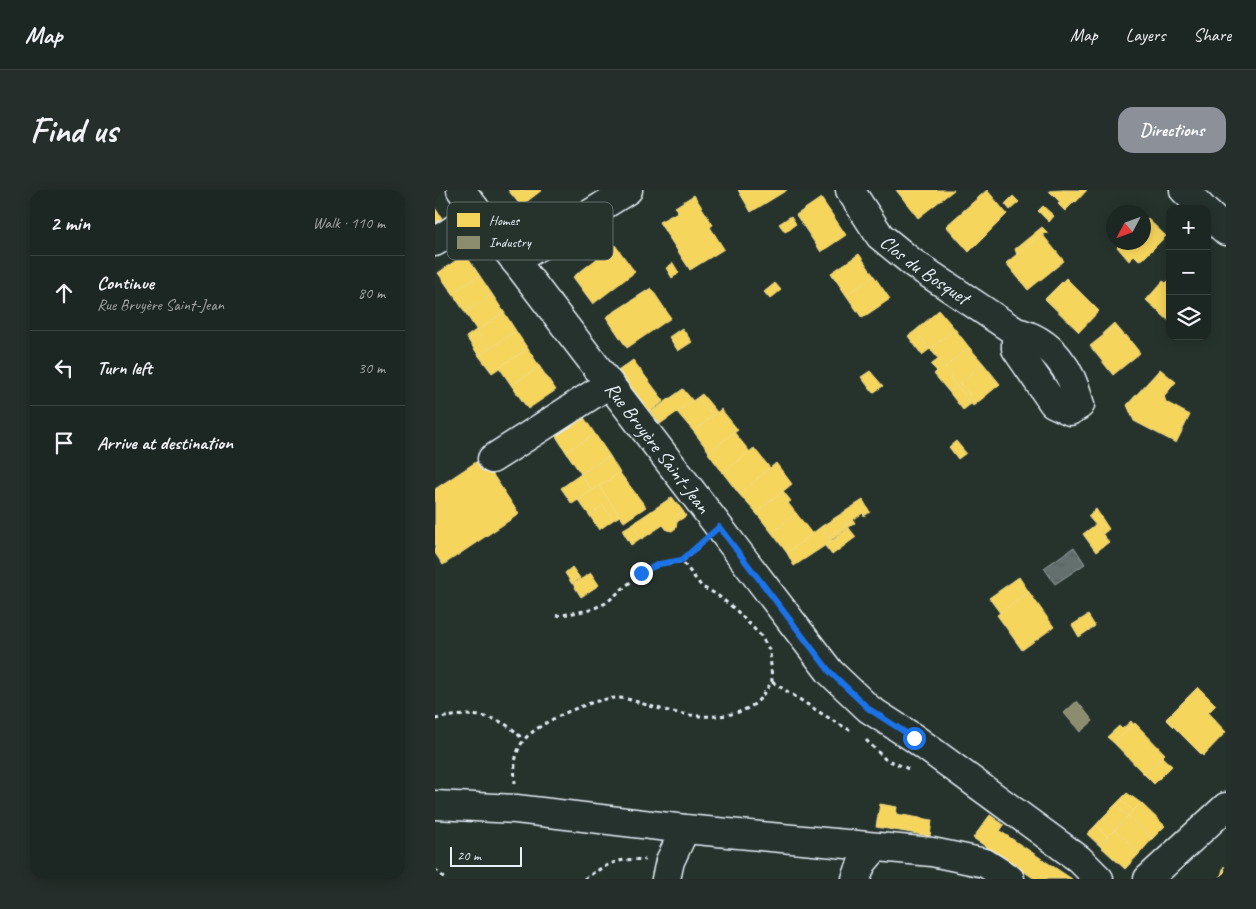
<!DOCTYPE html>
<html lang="en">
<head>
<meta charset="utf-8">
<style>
	:root { --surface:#1c2622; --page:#252e2a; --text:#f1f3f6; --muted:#a0a5a5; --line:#3a4340; --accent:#8c9099 }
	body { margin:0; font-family:Caveat,sans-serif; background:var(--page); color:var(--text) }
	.controls { position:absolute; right:15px; top:15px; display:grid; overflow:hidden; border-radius:10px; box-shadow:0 2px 12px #0003 }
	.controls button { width:45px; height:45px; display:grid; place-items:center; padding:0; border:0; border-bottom:1px solid var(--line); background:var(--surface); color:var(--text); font:25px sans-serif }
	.compass { position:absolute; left:671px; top:15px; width:45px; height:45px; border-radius:50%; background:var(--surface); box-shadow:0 2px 12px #0003; rotate:229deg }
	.scale { position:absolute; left:15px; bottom:12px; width:72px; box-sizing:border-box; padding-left:5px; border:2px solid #e8f1f8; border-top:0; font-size:14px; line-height:18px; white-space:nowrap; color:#e8f1f8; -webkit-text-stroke:4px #26332d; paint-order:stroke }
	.stop { position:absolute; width:15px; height:15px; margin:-11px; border:4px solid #1a73e8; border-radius:50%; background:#fff }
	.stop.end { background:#1a73e8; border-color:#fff; box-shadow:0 1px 5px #0008 }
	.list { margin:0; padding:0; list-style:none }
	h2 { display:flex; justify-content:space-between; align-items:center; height:65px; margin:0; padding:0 20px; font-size:21px }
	h2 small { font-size:16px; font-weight:400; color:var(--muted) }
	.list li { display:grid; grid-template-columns:32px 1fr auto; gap:15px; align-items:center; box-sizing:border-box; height:75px; padding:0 20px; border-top:1px solid var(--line) }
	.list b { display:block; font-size:19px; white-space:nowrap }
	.list p { margin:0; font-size:16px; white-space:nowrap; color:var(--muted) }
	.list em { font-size:16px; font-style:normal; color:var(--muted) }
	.icon { flex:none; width:28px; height:28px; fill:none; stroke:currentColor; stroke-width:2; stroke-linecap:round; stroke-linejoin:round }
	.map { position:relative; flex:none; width:791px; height:689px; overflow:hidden; border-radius:15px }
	header { display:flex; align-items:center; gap:30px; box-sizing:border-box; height:70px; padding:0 25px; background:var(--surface); border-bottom:1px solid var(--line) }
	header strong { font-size:24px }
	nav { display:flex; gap:28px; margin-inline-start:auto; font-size:18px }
	.intro { display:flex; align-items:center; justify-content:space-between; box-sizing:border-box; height:120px; padding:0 30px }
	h1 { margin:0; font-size:35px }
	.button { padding:12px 22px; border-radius:15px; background:var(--accent); color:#fff; font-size:18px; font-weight:700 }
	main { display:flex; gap:30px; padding:0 30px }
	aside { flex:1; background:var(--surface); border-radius:15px; box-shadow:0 2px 12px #0003 }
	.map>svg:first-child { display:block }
	.water { fill:url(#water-ripples); stroke:#98a3a5 }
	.homes { fill:#f6d55c; stroke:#f2dd8b }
	.industry { fill:#8c8c6e; stroke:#a8aa97 }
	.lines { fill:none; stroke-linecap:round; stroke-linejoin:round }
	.minor-casing { stroke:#e8f1f8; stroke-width:31 }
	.path { stroke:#e8f1f8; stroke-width:3; stroke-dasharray:4 4; stroke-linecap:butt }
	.minor { stroke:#26332d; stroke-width:28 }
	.route { stroke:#1a73e8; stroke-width:6 }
	.labels { text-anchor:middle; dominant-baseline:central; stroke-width:5; stroke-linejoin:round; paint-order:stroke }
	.street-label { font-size:20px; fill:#e8f1f8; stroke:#26332d }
	.key { fill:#26332d; stroke:#606c6a; stroke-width:1 }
	.key-label { font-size:14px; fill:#e8f1f8 }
</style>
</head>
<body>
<header>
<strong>Map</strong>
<nav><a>Map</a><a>Layers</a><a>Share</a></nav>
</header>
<div class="intro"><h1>Find us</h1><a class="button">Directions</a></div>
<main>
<aside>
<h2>2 min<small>Walk · 110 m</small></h2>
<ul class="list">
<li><svg class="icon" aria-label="ahead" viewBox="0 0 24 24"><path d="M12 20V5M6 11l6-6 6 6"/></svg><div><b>Continue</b><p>Rue Bruyère Saint-Jean</p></div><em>80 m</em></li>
<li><svg class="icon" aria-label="left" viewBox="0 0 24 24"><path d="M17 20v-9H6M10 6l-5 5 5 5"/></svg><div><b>Turn left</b></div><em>30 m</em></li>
<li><svg class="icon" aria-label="arrive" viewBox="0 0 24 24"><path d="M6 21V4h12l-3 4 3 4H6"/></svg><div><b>Arrive at destination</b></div></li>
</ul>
</aside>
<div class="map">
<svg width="791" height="689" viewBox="0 0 791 689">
	<defs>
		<pattern id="water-ripples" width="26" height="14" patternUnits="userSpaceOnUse" patternTransform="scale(1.25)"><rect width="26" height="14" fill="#636f6d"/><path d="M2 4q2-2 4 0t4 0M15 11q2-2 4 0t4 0" fill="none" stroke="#535a5a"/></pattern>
	</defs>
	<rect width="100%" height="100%" fill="#26332d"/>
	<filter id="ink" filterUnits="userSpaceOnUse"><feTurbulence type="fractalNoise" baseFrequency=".02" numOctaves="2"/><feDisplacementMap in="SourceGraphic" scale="10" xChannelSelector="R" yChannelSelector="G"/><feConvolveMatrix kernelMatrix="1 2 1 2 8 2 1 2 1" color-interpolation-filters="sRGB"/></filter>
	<g filter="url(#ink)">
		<polygon class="water" points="639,357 650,374 620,394 609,378"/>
		<g class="homes">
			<polygon points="73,0 107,0 86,16"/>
			<polygon points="303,0 352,0 316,22"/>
			<polygon points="461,0 519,0 483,28"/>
			<polygon points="552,0 572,24 534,62 511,36"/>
			<polygon points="628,0 640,11 630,21 623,14 625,12 614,1"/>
			<polygon points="628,0 652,0 641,12"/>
			<polygon points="259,5 278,35 275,37 289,59 255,80 224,32 243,22 240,17"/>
			<polygon points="578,6 584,12 575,20 570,14"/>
			<polygon points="386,8 411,45 386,62 361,25"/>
			<polygon points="608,16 619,26 614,32 603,21"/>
			<polygon points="0,18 7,28 0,33"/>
			<polygon points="356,26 361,34 350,42 344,34"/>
			<polygon points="712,28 731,46 708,69 704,70 699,65 694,71 682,57 687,52 708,52 708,31"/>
			<polygon points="607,37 613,43 607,44 582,65 580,59"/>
			<polygon points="607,44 629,71 593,100 571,73"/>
			<polygon points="180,55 200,82 158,114 138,87"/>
			<polygon points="30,64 45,86 17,103 3,83"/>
			<polygon points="424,64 439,86 411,105 396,83"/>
			<polygon points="238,73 244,83 237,88 231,78"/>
			<polygon points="45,86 57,104 30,122 17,103"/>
			<polygon points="439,86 455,109 427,128 411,105"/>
			<polygon points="631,88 664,121 644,142 610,109"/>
			<polygon points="735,89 735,132 711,110 728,91 731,93"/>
			<polygon points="340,93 346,100 335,109 329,102"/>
			<polygon points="216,98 236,128 192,158 171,127"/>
			<polygon points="57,104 69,122 42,141 30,122"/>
			<polygon points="504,120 520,139 495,159 480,141"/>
			<polygon points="69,122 81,141 54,159 42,141"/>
			<polygon points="679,133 690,146 687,148 679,137 669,145 668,143"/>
			<polygon points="679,137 687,148 691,145 705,163 678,185 655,156"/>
			<polygon points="247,138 257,152 243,161 234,147"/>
			<polygon points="520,139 534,157 510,177 495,159"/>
			<polygon points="41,140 54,159 44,166 31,147"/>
			<polygon points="81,141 93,159 57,183 44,166"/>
			<polygon points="480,141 495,159 487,165 473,146"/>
			<polygon points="534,157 548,173 525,194 510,177"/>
			<polygon points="93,159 105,177 76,195 64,177"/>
			<polygon points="503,169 518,186 515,188 522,196 514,202 499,184 502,181 496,175"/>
			<polygon points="198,170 229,211 208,227 176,186"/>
			<polygon points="548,173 565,194 542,213 525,194"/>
			<polygon points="105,177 121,200 93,219 76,195"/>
			<polygon points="725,179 741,192 729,206 731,212 755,225 741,253 699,231 692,215"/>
			<polygon points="435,181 448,196 438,203 426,187"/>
			<polygon points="518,186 542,213 538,216 515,188"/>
			<polygon points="522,196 536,214 528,220 514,202"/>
			<polygon points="248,199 258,211 225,234 216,222"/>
			<polygon points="267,204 282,222 278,226 263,207"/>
			<polygon points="263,207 278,226 259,242 242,222"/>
			<polygon points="286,219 303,240 274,262 259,242"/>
			<polygon points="144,220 160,244 131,262 117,240"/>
			<polygon points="299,242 315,262 288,283 273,263"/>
			<polygon points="160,244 175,266 146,284 131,262"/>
			<polygon points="521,251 531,263 523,269 514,257"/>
			<polygon points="319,258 335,278 304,304 288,283"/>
			<polygon points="175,266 185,283 157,301 146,284"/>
			<polygon points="47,268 84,324 8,375 0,363 0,299"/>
			<polygon points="341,273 357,294 321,323 304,304"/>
			<polygon points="185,283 211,317 189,332 164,296"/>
			<polygon points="146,284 157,301 137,314 126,298"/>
			<polygon points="164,296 185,326 178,330 168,315 155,326 143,310"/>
			<polygon points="348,301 356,311 353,313 361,323 337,343 321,323"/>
			<polygon points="237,307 248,321 239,328 242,332 241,338 237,341 232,340 228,335 207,349 197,334"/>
			<polygon points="428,310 435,322 429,326 428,323 394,346 387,336"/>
			<polygon points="168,315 178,330 164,340 155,326"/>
			<polygon points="661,319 674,339 668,344 653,326"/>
			<polygon points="248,321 251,326 242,332 239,328"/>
			<polygon points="361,323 378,345 352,363 337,343"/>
			<polygon points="418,330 420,333 396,350 394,346"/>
			<polygon points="197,334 206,348 196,355 187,340"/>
			<polygon points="660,335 674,352 661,362 648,344"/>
			<polygon points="387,336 397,351 359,376 352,363"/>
			<polygon points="414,338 421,347 397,365 390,356"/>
			<polygon points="137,377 145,388 137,394 130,383"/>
			<polygon points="156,383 164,395 146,407 138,394"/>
			<polygon points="584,387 594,402 565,423 554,408"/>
			<polygon points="594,402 619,437 587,460 562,425"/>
			<polygon points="653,425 660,436 644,447 637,435"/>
			<polygon points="763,497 781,515 773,523 791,542 768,566 731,529"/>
			<polygon points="696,531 699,535 679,553 672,547 684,536 687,539"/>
			<polygon points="700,533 730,564 709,584 679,553"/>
			<polygon points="727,567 737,576 719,594 709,584"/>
			<polygon points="692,603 706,613 698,621 686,609"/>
			<polygon points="686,609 698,621 693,626 680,615"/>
			<polygon points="706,613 730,636 717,649 693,626"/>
			<polygon points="445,614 462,617 461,624 497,630 495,646 441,637"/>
			<polygon points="680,615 693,626 680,640 668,627"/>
			<polygon points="555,625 569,635 565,641 637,689 600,689 538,648"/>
			<polygon points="693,626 717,649 705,663 680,640"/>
			<polygon points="668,627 680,640 673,647 661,635"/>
			<polygon points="661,635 673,647 665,656 652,644"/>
			<polygon points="680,640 705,663 690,679 665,656"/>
			<polygon points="789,676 791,689 785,689"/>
		</g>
		<polygon class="industry" points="642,511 658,531 645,542 629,523"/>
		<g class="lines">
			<defs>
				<g id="minor">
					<path id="s1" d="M26,0L395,482L434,519L479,548L644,669L664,689"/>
					<path id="s2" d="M415,0L445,46L478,73L581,142C617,150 637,180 645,215L635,221L618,213L581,159V142"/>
					<polyline points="749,0 768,19"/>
					<polyline points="772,23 791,41"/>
					<polyline points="0,52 43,23"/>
					<polyline points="80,71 193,0"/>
					<polyline points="57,269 174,194"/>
					<polyline points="0,615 81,619 250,639 497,662 550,673 575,689"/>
					<polyline points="231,689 235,671 250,639"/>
					<polyline points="421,689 427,673 440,658"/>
					<polyline points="713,689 791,617"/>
				</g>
			</defs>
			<use href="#minor" class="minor-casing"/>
			<g class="path">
				<polyline points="121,426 155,420 171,413 206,383 224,374 247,371"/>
				<path d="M337,492C364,508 388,526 415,540"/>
				<path d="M0,529C32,522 66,522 88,550"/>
				<polyline points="431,550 450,569 476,580"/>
				<path d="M80,594C79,579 79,562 89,550C103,532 162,506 185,508C197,509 210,515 222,518C250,526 291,533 318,515C326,510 331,499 337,492L335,461L326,446L301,420L281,404L267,397L247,371L265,355"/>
				<polyline points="0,680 11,689"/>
				<path d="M149,689C170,675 184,667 210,670"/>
			</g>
			<use href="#minor" class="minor"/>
		</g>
	</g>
	<g class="lines" filter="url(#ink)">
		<polyline class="route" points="206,383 224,374 247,370 284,337 395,482 434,519 479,548"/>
	</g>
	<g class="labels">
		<g class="street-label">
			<text stroke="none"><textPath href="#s2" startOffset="111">Clos du Bosquet</textPath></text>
			<text stroke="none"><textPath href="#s1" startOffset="324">Rue Bruyère Saint-Jean</textPath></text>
		</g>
	</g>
	<rect x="12" y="12" width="166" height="58" rx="8" class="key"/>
	<rect x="22" y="23" width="23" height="14" fill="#f6d55c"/>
	<rect x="22" y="46" width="23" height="13" fill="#8c8c6e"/>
	<g class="key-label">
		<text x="54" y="35">Homes</text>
		<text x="54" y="57">Industry</text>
	</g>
</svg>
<div class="controls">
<button>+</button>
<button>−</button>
<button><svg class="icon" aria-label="layers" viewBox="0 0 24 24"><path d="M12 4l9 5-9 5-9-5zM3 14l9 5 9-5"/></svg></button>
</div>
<svg class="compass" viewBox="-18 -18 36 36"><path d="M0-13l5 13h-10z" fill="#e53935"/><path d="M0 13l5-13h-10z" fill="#a0a5a5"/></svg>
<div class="scale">20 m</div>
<div class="stop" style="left:479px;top:548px"></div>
<div class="stop end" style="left:206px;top:383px"></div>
</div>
</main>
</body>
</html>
